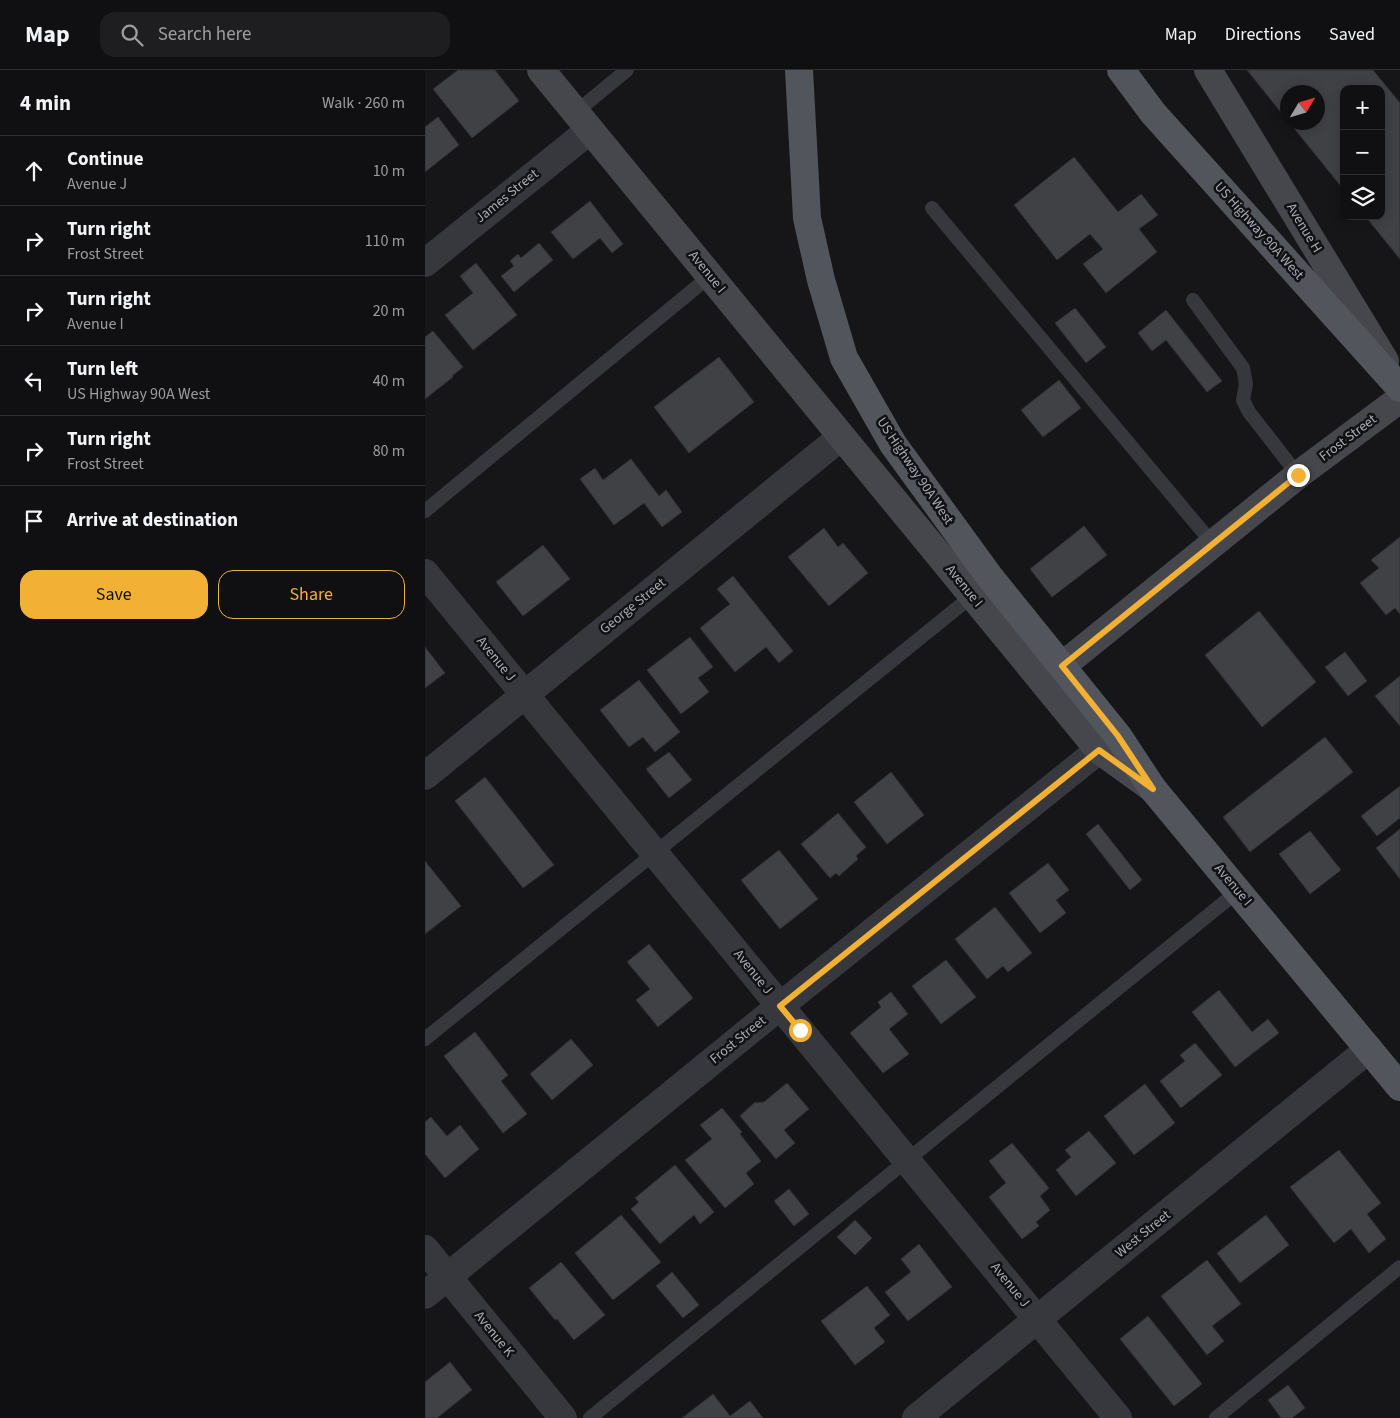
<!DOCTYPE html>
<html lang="en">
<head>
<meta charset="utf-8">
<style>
	:root { --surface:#101012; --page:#1e1e20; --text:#f1f3f6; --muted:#9c9d9f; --line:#303032; --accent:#f2b134 }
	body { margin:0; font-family:"Source Sans 3",sans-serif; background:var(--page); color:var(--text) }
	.controls { position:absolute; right:15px; top:15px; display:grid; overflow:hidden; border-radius:10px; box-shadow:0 2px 12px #0003 }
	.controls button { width:45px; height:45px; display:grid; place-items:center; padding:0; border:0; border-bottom:1px solid var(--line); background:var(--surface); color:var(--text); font:25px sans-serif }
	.compass { position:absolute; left:855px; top:15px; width:45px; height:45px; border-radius:50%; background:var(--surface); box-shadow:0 2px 12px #0003; rotate:52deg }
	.stop { position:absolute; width:15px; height:15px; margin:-11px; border:4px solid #f2b134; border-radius:50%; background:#fff }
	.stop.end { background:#f2b134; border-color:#fff; box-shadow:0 1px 5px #0008 }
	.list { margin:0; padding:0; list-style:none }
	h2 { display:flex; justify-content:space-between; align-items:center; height:65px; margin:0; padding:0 20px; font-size:21px }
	h2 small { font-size:16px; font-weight:400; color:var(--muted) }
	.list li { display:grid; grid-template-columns:32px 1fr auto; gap:15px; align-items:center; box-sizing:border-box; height:70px; padding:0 20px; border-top:1px solid var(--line) }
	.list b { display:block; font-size:19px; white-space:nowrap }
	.list p { margin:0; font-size:16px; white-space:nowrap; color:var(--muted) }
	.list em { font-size:16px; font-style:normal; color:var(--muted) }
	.actions { display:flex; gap:10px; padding:15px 20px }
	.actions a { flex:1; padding:11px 0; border:1px solid var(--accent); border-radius:15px; text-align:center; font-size:18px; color:var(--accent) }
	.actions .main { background:var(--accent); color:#111 }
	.icon { flex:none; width:28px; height:28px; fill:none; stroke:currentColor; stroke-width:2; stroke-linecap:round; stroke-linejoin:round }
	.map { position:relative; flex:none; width:975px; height:1348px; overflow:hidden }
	header { display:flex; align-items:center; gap:30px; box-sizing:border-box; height:70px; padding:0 25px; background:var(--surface); border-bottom:1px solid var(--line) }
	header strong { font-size:24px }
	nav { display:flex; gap:28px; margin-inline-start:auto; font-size:18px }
	.search { width:350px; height:45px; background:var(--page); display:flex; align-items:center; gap:12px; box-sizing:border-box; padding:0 18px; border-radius:15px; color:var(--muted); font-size:19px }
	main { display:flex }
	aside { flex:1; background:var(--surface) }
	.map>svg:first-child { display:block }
	.building { fill:#404145; stroke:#303034 }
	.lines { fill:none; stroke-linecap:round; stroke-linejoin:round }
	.lane { stroke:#37383d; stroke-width:14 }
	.street { stroke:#37383d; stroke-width:28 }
	.secondary { stroke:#45474d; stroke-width:28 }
	.primary { stroke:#53555c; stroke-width:28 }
	.route { stroke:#f2b134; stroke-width:6 }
	.labels { text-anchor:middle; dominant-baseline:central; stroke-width:5; stroke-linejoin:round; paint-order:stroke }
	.street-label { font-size:14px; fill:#a8adb8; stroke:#111113 }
</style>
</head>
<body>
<header>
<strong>Map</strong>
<div class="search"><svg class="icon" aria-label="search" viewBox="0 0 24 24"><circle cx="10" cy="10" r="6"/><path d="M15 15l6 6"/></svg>Search here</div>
<nav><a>Map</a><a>Directions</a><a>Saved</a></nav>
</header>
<main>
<aside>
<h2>4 min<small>Walk · 260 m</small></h2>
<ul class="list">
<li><svg class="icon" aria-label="ahead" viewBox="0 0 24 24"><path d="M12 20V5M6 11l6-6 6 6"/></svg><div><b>Continue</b><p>Avenue J</p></div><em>10 m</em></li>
<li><svg class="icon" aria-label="right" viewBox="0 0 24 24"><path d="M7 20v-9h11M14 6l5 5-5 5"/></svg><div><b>Turn right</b><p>Frost Street</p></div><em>110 m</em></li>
<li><svg class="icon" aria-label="right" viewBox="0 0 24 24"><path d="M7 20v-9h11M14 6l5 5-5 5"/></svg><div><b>Turn right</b><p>Avenue I</p></div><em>20 m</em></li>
<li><svg class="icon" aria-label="left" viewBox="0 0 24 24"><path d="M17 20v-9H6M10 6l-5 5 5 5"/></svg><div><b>Turn left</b><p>US Highway 90A West</p></div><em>40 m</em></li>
<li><svg class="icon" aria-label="right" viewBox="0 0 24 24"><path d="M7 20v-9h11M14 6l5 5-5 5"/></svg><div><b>Turn right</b><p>Frost Street</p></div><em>80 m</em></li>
<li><svg class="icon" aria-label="arrive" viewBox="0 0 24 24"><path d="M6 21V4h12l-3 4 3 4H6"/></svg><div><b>Arrive at destination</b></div></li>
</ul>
<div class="actions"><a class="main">Save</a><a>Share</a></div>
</aside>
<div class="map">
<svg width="975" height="1348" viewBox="0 0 975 1348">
	<rect width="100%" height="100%" fill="#161618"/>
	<g class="building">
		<polygon points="33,0 70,0 94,31 47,68 8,19"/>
		<polygon points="822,0 948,0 975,33 975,189 940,146 956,146 956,19 919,19 919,120 864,52 892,52 892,22 862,22 862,50"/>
		<polygon points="13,47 34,75 0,102 0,57"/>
		<polygon points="649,87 693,142 716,124 733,145 714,159 732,182 681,223 658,194 678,179 665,164 632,190 589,135"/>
		<polygon points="165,131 198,174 187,183 175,168 148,189 126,162"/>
		<polygon points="114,173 128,190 89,222 76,206 89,196 85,191 93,184 96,188"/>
		<polygon points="51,193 92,245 48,280 20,245 48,223 35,206"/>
		<polygon points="650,238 681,277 661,293 630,253"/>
		<polygon points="741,240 797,311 782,322 741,270 727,281 713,263"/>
		<polygon points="8,261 38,297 27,306 28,307 0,329 0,267"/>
		<polygon points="294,287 329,332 264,383 229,337"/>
		<polygon points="634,310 656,338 618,367 596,340"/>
		<polygon points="206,389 234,426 241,420 257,442 237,457 219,433 189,455 155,409 170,398 178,410"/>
		<polygon points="659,456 682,485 627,527 605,499"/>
		<polygon points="399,458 413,477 418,473 443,503 404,536 363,487"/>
		<polygon points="975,467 975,544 970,538 961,545 935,513 954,498 946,490"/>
		<polygon points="118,475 145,509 98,546 71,512"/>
		<polygon points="308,506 368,581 354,593 341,577 310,602 275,558 305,534 292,519"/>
		<polygon points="834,541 891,612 837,657 780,585"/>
		<polygon points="265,567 288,597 273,608 284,622 256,644 222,600"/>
		<polygon points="0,577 20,603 0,618"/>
		<polygon points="920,582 942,611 923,626 900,597"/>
		<polygon points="975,606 975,656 950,626"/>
		<polygon points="214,610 255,662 230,682 218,667 204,677 175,640"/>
		<polygon points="900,667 928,702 825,782 798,747"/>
		<polygon points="244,682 267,710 244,728 221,699"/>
		<polygon points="466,702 499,745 462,774 429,732"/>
		<polygon points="60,707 129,795 98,818 30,731"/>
		<polygon points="975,716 975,748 952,766 936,746"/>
		<polygon points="413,743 441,777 431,786 433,789 414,806 411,803 405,808 376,774"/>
		<polygon points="673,754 717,810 705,820 661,764"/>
		<polygon points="975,759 975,809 951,778"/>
		<polygon points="885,761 916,800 885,824 854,784"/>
		<polygon points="354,780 393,829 355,859 316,810"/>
		<polygon points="0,791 36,836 0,864"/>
		<polygon points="623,793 644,820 631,830 641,843 615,863 584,823"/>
		<polygon points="570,837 607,883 583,902 578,896 562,909 530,869"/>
		<polygon points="224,874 268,928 233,957 211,930 225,919 202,892"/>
		<polygon points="521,890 551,927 516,954 487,916"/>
		<polygon points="794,920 827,962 843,949 854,963 810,997 767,942"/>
		<polygon points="466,922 483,944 464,959 484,984 458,1003 425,963 456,937 453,932"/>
		<polygon points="50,962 83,1005 76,1011 102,1044 78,1063 19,986"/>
		<polygon points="146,969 168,995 127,1030 105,1004"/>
		<polygon points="770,973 797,1005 756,1038 735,1011 760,991 755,985"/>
		<polygon points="362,1013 384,1039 359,1060 370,1073 351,1089 315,1046 329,1033 339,1032"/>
		<polygon points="720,1014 750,1053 709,1085 679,1046"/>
		<polygon points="297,1038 317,1062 315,1064 336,1091 321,1103 329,1114 300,1138 260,1090 287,1069 275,1055"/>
		<polygon points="6,1047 22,1066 35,1055 54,1079 20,1108 0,1084 0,1052"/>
		<polygon points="664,1061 691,1093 651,1126 631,1100 646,1087 640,1080"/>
		<polygon points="587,1073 624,1118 615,1126 625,1140 611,1152 614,1156 597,1169 564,1127 581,1113 564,1091"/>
		<polygon points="914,1080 956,1133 942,1144 961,1169 944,1183 926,1159 909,1173 865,1117"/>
		<polygon points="250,1095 289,1142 275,1154 269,1145 235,1174 206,1139 214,1132 210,1128"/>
		<polygon points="364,1119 384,1144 369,1156 349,1131"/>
		<polygon points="196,1145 236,1192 188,1230 150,1183"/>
		<polygon points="841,1145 864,1175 815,1213 792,1183"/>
		<polygon points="430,1150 447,1168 430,1185 412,1167"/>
		<polygon points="494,1174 527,1217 483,1251 460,1222 486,1202 476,1189"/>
		<polygon points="782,1190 816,1234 787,1256 799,1271 782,1285 736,1226"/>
		<polygon points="136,1192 180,1245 149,1270 132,1249 130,1250 104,1218"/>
		<polygon points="247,1202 274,1235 258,1248 231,1216"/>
		<polygon points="442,1216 465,1245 449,1258 460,1272 430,1295 396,1251"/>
		<polygon points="723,1246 777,1314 749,1336 695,1269"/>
		<polygon points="25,1292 47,1320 12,1348 0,1348 0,1312"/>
		<polygon points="863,1315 880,1338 867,1348 856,1348 843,1330"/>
		<polygon points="288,1324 305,1346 325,1331 338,1348 257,1348"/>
	</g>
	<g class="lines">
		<g class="lane">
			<polyline points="151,42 202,0"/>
			<polyline points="507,138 788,474"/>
			<polyline points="768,230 818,298 821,314 818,330 824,342 873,405"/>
			<polyline points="0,441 285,206"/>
			<polyline points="0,969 547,526"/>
			<polyline points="165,1348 813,821"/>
			<polyline points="791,1348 975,1197"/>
		</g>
		<g class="street">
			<polyline points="0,193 165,60"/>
			<polyline points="0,503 693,1348"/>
			<polyline points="0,706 416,367"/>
			<polyline points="0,1179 138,1348"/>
			<polyline points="0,1225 355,936 674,680"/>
			<polyline points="491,1348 944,979"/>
		</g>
		<g class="secondary">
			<polyline points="116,0 674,680 728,719"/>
			<polyline points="783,0 960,291"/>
			<polyline points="637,596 873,405 975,329"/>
		</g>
		<g class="primary">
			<polyline points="374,0 382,148 396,210 419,288 468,374 564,506 693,666 728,719 975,1017"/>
			<polyline points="696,0 728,43 975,318"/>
		</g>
	</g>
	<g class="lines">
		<polyline class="route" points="375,960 355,936 674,680 728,719 693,666 637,596 873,405"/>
	</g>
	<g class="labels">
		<g class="street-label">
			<text transform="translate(82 126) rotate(-39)">James Street</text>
			<text transform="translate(879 158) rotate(59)">Avenue H</text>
			<text transform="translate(834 161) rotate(48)">US Highway 90A West</text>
			<text transform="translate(282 202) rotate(51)">Avenue I</text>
			<text transform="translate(923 368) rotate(-37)">Frost Street</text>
			<text transform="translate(490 401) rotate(56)">US Highway 90A West</text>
			<text transform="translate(539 516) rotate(51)">Avenue I</text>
			<text transform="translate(208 536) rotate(-39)">George Street</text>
			<text transform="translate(71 589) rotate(51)">Avenue J</text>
			<text transform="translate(808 815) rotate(50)">Avenue I</text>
			<text transform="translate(328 902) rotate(51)">Avenue J</text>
			<text transform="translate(313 970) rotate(-39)">Frost Street</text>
			<text transform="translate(718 1164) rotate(-39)">West Street</text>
			<text transform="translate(585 1215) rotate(51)">Avenue J</text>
			<text transform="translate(69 1264) rotate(51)">Avenue K</text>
		</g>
	</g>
</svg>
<div class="controls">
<button>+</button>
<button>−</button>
<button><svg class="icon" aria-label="layers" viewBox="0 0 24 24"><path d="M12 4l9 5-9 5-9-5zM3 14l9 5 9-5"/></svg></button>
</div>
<svg class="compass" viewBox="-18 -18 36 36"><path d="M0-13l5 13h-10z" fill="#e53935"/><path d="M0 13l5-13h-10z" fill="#9c9d9f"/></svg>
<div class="stop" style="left:375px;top:960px"></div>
<div class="stop end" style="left:873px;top:405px"></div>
</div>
</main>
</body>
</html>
